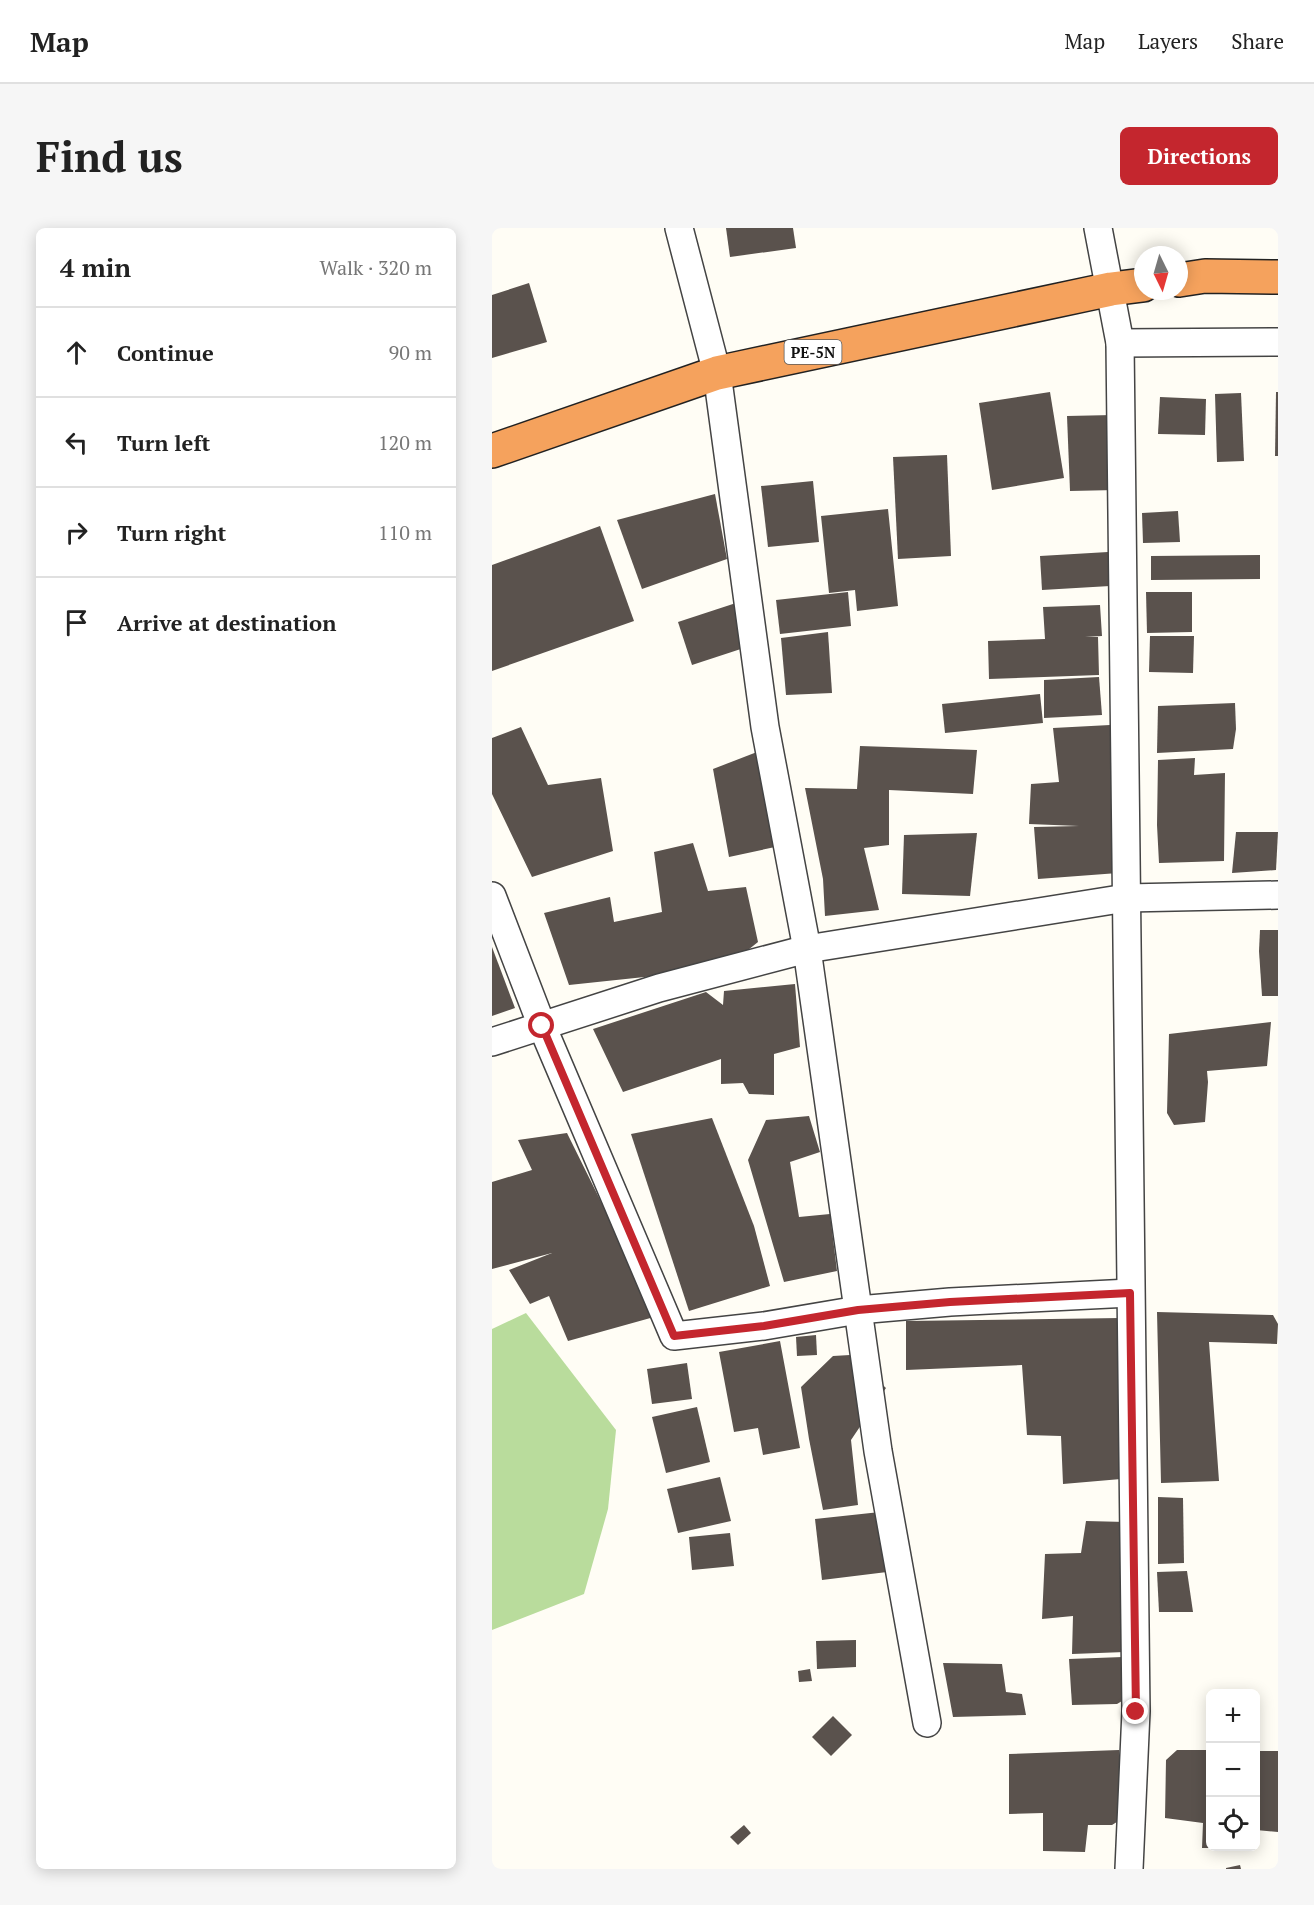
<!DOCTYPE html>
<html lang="en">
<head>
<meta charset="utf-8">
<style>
	:root { --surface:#fff; --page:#f6f6f6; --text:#222; --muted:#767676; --line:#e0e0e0; --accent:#c4262e }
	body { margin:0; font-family:"PT Serif",serif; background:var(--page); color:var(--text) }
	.controls { position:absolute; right:18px; bottom:18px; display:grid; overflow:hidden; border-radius:9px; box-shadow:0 3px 15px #0003 }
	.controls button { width:54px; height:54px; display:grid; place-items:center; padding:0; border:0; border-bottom:2px solid var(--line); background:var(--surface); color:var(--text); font:30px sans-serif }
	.compass { position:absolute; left:642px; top:18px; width:54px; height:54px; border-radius:50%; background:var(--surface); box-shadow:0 3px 15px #0003; rotate:175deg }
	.stop { position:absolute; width:18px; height:18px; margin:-14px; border:4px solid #c4262e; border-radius:50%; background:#fff }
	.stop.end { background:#c4262e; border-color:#fff; box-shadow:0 2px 6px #0008 }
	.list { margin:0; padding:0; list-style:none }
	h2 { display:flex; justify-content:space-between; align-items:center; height:78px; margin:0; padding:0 24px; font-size:26px }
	h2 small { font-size:20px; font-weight:400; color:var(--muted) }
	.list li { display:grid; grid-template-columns:39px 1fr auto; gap:18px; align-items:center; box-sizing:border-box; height:90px; padding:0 24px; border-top:2px solid var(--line) }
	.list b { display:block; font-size:22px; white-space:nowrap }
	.list em { font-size:20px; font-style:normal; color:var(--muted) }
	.icon { flex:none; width:33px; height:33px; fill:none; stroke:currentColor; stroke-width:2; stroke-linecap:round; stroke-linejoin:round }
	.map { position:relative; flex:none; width:786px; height:1641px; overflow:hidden; border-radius:9px }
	header { display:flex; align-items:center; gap:36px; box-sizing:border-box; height:84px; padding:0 30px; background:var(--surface); border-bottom:2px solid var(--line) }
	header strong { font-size:28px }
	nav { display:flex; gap:33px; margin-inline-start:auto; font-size:21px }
	.intro { display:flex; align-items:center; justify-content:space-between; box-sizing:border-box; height:144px; padding:0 36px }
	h1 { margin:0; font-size:42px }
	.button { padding:15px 27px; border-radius:9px; background:var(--accent); color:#fff; font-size:21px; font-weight:700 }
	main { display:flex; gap:36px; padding:0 36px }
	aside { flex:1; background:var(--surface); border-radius:9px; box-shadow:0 3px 15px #0003 }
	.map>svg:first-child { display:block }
	.forest { fill:#b9dc9c }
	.building { fill:#5a524d }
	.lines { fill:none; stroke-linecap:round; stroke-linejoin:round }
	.street-casing { stroke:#444; stroke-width:30 }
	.highway-casing { stroke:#222; stroke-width:36 }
	.street { stroke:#fff; stroke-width:27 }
	.highway { stroke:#f5a25d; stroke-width:33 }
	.route { stroke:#c4262e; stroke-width:8 }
	.labels { text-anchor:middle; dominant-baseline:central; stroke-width:6; stroke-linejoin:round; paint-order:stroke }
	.shield { fill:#fff; stroke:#585858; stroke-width:1.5 }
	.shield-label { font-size:15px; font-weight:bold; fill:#111 }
</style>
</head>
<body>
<header>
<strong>Map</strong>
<nav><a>Map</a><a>Layers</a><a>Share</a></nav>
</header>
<div class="intro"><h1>Find us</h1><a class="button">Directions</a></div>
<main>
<aside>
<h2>4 min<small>Walk · 320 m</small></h2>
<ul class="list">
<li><svg class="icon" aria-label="ahead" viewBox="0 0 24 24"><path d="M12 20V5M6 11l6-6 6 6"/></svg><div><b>Continue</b></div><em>90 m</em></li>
<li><svg class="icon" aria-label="left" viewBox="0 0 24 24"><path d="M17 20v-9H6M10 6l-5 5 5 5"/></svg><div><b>Turn left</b></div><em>120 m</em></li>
<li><svg class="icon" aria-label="right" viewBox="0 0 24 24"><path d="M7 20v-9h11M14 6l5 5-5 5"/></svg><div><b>Turn right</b></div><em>110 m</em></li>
<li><svg class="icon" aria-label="arrive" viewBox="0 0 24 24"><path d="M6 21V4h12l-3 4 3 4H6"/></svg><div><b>Arrive at destination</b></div></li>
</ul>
</aside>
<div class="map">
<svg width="786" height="1641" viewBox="0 0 786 1641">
	<rect width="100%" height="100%" fill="#fffdf5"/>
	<polygon class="forest" points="34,1085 124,1202 116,1281 92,1366 0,1402 0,1101"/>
	<g class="building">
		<polygon points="234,0 301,0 304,20 238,29"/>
		<polygon points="37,55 55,114 0,130 0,67"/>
		<polygon points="558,164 572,250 500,262 487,175"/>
		<polygon points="784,164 786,164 786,228 783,228"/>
		<polygon points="749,165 752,233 725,234 723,166"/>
		<polygon points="668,169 714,171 713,207 666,206"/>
		<polygon points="621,187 624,262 578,263 575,188"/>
		<polygon points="455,227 459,328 406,331 401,229"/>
		<polygon points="321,253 327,314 276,319 269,258"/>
		<polygon points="223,266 235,331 150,361 125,292"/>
		<polygon points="396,281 406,378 365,383 363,362 337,365 329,288"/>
		<polygon points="686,283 688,314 651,315 650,285"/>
		<polygon points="108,298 142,393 0,443 0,337"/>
		<polygon points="616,324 618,358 550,362 548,328"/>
		<polygon points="768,327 768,351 659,352 659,328"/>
		<polygon points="356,364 359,398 288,406 284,372"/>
		<polygon points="654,364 700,364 700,404 655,405"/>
		<polygon points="247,374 261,417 200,437 186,394"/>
		<polygon points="608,377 610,408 593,409 606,409 607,447 497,451 496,413 553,411 551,379"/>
		<polygon points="336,404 340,465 294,467 289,410"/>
		<polygon points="658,408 702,408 701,445 657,444"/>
		<polygon points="607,449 610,487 552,490 552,452"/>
		<polygon points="548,466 551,495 453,505 450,476"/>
		<polygon points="743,475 744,501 741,521 665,525 666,478"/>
		<polygon points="618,497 626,645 546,651 542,599 587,598 537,596 539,556 567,554 561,500"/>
		<polygon points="29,499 56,557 109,550 121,623 40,649 0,566 0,510"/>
		<polygon points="368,518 485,522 481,566 397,562 397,617 372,620 387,682 333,688 331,651 313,560 365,561"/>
		<polygon points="265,524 283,619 237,629 221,541"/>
		<polygon points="703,530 702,547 733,545 732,633 667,635 665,597 666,532"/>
		<polygon points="744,604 786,604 784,642 740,645"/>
		<polygon points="485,605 478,668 410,666 412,607"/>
		<polygon points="201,615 216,663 254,659 266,714 256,722 162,748 77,757 52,685 118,669 122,694 170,684 162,624"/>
		<polygon points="768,702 786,702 786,768 770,768 767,723"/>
		<polygon points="0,719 23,780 0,788"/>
		<polygon points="303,756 308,819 282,826 282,867 257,866 251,855 229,856 229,831 131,864 101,801 214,764 231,777 232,763"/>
		<polygon points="779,794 775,838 715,843 716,854 713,894 682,897 675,885 677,806"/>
		<polygon points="317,888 328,924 298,934 307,989 338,986 345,1043 292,1054 256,932 274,892"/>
		<polygon points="220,890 262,998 278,1058 197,1083 139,906"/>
		<polygon points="75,905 123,1002 162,1089 76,1113 57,1068 38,1076 17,1042 60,1025 0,1041 0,954 40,942 26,912"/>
		<polygon points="665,1084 781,1087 786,1096 785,1116 717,1114 727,1253 669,1255"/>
		<polygon points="628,1090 629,1251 571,1256 569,1208 535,1207 530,1137 414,1142 414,1093"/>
		<polygon points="324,1107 325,1127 305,1128 304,1109"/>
		<polygon points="288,1113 308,1220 271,1227 266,1200 242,1204 227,1124"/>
		<polygon points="358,1127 394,1160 359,1212 366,1277 331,1282 317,1211 309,1159 341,1128"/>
		<polygon points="195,1135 200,1171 160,1176 155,1141"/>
		<polygon points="205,1179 218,1234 174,1245 160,1189"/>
		<polygon points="228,1249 239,1293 186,1305 175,1261"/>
		<polygon points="666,1269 691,1270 692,1335 666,1336"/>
		<polygon points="388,1284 395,1344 330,1352 323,1291"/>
		<polygon points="594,1293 634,1294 633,1424 580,1426 581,1388 550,1391 553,1326 589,1325"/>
		<polygon points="238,1305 242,1338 200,1342 197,1309"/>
		<polygon points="695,1343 701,1384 667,1384 665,1344"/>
		<polygon points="364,1412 364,1439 325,1441 324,1413"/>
		<polygon points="631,1429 630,1473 625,1476 580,1477 577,1431"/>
		<polygon points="451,1435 510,1436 514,1464 530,1466 534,1487 461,1489"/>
		<polygon points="318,1441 320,1453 307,1454 306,1443"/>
		<polygon points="341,1488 360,1507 339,1528 320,1509"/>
		<polygon points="627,1522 630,1560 628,1592 620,1597 596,1597 593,1624 551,1623 551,1585 517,1586 517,1526"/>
		<polygon points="685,1522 718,1522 718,1620 710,1620 711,1595 673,1590 674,1532"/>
		<polygon points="764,1523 786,1523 786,1604 764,1602"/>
		<polygon points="252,1597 259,1605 246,1617 238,1609"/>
		<polygon points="748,1637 749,1641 734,1641 734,1640"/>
	</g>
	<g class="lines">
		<defs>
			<g id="street">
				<polyline points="187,0 225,145 273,499 315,721 386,1223 435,1495"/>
				<polyline points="606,0 628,115 644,1483 637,1641"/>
				<polyline points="628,115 786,114"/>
				<polyline points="0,668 50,798 182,1108 272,1098 366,1082 458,1074 638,1065"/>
				<polyline points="0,814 167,760 315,721 634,670 786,667"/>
			</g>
			<g id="highway">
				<polyline points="687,52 713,48 786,49"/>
				<polyline points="0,223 225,145 619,61 651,57"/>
			</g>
		</defs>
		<use href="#street" class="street-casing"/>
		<use href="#highway" class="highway-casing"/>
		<use href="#street" class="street"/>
		<use href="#highway" class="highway"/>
	</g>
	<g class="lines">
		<polyline class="route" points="50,798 182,1108 272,1098 366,1082 458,1074 638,1065 644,1484"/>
	</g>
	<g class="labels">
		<rect class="shield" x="292.5" y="112" width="57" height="24" rx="4.5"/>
		<g class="shield-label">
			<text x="321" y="124">PE-5N</text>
		</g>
	</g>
</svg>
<div class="controls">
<button>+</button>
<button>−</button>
<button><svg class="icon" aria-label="locate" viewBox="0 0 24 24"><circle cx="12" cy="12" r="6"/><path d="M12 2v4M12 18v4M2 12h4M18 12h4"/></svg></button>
</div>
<svg class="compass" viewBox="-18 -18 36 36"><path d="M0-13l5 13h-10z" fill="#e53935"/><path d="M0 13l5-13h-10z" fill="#767676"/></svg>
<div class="stop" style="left:50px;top:798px"></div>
<div class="stop end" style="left:644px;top:1484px"></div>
</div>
</main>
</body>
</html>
